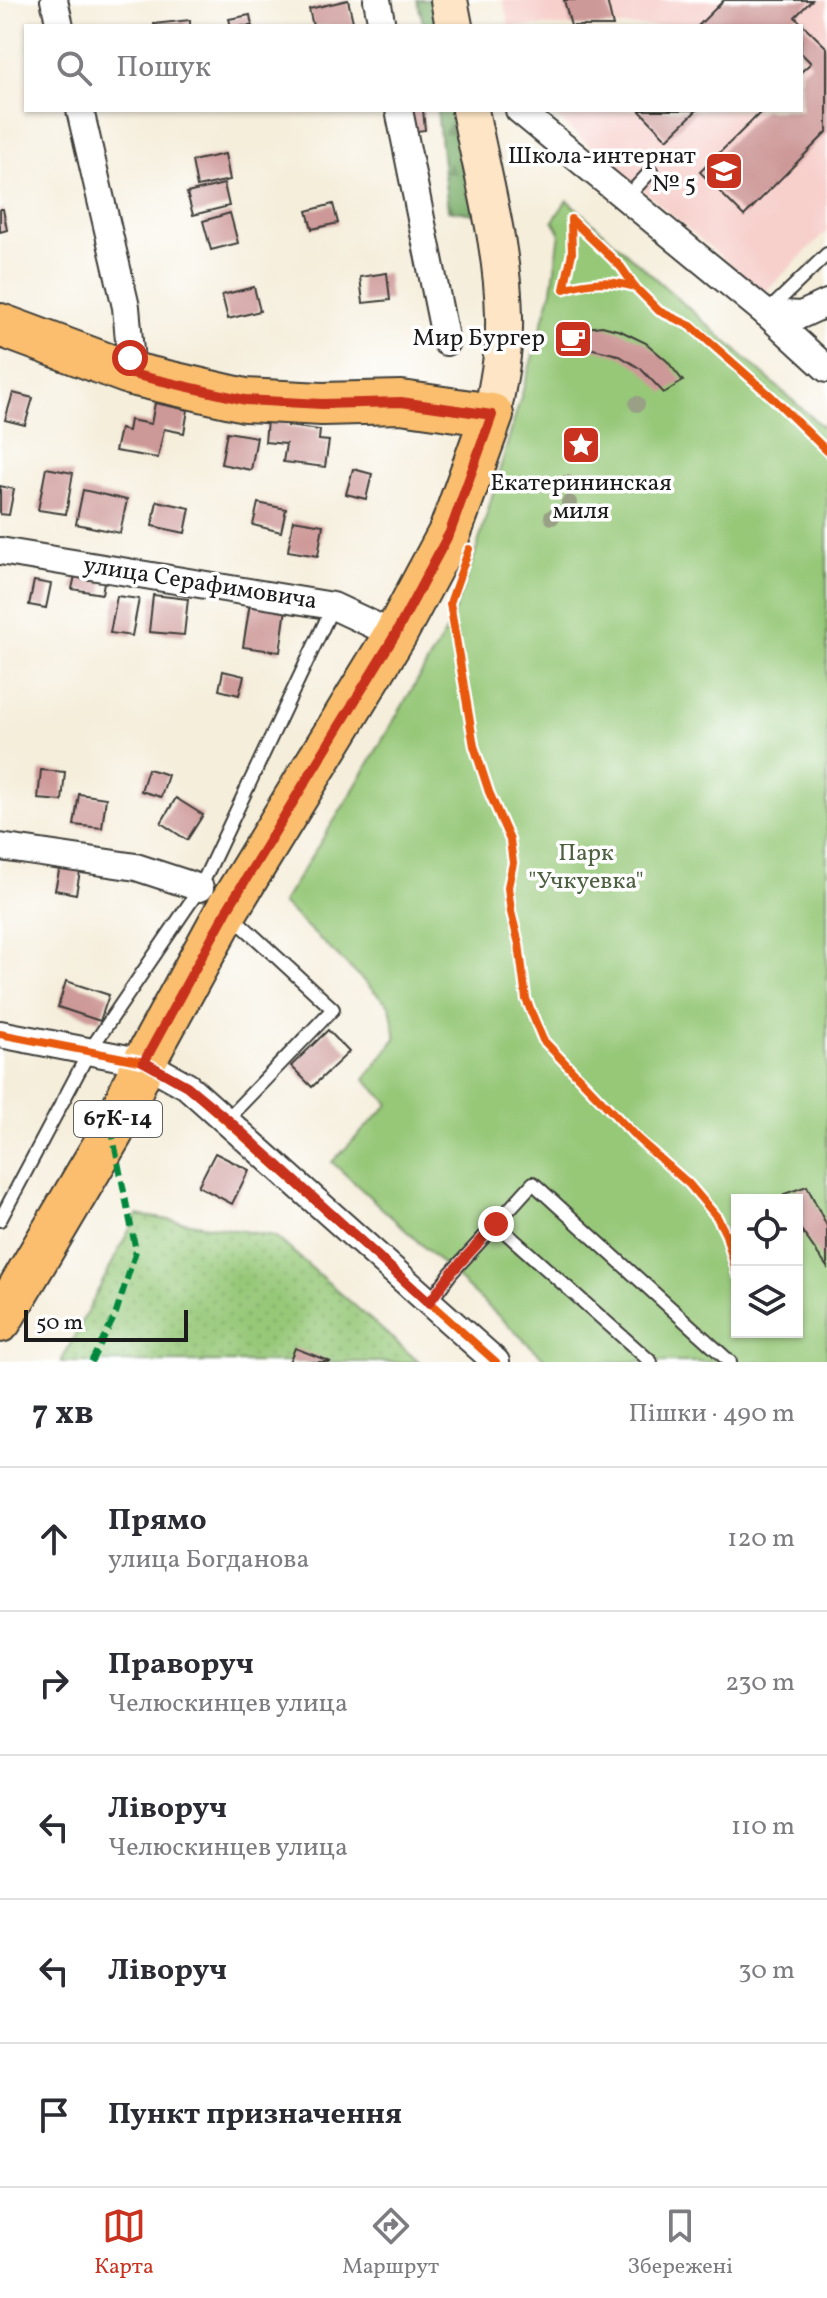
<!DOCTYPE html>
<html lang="uk">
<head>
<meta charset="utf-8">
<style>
	:root { --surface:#fff; --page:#f7f7f7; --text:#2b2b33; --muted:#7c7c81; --line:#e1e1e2; --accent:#c8321e }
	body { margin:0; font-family:Vollkorn,serif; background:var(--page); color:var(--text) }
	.controls { position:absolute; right:24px; bottom:24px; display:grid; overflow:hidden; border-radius:0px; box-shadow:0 2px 6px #0004 }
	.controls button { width:72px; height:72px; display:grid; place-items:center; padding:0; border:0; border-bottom:2px solid var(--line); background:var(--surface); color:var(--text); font:40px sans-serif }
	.scale { position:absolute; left:24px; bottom:20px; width:164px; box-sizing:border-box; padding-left:8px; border:4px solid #1c1c1c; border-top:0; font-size:22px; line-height:28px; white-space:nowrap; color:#1c1c1c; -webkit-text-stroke:6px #fff; paint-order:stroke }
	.stop { position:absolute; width:24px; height:24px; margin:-18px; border:6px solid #c8321e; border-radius:50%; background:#fff }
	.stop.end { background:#c8321e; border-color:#fff; box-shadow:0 2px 8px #0008 }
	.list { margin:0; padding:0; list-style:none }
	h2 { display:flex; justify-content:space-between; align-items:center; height:104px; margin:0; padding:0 32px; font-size:34px }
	h2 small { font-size:26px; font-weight:400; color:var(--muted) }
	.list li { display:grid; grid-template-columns:52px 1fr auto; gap:24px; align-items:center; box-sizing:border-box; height:144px; padding:0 32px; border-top:2px solid var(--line) }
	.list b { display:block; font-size:30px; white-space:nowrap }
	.list p { margin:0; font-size:26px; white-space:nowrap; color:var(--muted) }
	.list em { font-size:26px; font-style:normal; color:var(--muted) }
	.icon { flex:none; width:44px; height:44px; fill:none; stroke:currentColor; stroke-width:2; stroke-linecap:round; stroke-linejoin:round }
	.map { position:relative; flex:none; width:827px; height:1362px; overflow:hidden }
	.search { position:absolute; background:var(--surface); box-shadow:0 2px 6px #0004; left:24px; right:24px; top:24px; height:88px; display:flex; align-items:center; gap:20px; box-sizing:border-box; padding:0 28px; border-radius:0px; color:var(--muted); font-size:30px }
	.sheet { height:824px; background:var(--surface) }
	nav { display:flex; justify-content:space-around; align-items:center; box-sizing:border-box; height:112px; border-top:2px solid var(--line); background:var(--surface); font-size:22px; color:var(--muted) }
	nav a { display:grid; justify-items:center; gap:4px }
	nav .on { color:var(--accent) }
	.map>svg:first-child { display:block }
	.built { fill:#f7d0cc }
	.grass { fill:url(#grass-dots); stroke:#59724a; stroke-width:2 }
	.forest { fill:url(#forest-firs); stroke:#4a6442; stroke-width:2 }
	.park { fill:#96c878; stroke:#59724a; stroke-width:2; fill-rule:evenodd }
	.building { fill:#cd9998 }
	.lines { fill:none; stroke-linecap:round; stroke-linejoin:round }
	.service-casing { stroke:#3d3c39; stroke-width:16 }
	.minor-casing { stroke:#3d3c39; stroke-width:30 }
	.secondary-casing { stroke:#3d3c39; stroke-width:40 }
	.primary-casing { stroke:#3d3c39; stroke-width:46 }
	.service { stroke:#fff; stroke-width:12 }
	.minor { stroke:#fff; stroke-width:26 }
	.secondary { stroke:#fde5c5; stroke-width:36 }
	.primary { stroke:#fabe6e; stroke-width:42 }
	.quiet { stroke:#00873e; stroke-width:6; stroke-dasharray:12 6; stroke-linecap:butt }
	.cycleway-casing { stroke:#fff; stroke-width:13 }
	.cycleway { stroke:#e8590c; stroke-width:8 }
	.tree { fill:#99a086 }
	.route { stroke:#c8321e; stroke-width:10 }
	.labels { text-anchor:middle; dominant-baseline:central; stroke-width:7; stroke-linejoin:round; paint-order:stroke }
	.shield { fill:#fff; stroke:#606060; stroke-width:2 }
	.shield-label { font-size:22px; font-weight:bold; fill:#1c1c1c }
	.poi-label { font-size:24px; fill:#1c1c1c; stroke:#fff; text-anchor:end }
	.street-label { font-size:24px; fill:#1c1c1c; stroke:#fff }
	.park-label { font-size:24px; fill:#4d6141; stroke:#fff }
</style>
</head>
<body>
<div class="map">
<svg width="827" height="1362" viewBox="0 0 827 1362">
	<defs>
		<pattern id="grass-dots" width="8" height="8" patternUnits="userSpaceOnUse" patternTransform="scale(2)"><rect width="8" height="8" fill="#96c878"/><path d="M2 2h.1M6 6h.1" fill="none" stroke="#81ab67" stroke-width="1.8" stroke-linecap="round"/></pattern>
		<pattern id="forest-firs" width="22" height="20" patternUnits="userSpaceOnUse" patternTransform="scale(2)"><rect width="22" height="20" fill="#78ac68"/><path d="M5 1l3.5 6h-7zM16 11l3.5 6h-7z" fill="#628b55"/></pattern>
	</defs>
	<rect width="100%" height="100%" fill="#fff"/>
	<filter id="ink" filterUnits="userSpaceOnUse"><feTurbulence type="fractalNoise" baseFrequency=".0125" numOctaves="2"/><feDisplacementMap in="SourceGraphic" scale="16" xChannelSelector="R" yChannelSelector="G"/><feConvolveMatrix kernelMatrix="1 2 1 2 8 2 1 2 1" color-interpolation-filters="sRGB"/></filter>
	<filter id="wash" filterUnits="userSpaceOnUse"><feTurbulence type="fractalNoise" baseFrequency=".006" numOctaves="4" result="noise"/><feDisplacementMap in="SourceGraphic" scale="32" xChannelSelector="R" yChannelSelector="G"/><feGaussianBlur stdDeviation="1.8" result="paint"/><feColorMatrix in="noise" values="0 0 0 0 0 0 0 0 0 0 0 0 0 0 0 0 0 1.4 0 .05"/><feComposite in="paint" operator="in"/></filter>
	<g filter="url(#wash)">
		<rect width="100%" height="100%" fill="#f5eedb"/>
		<polygon class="built" points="503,0 827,0 827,231 764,293 548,110 801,110 801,26 509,26"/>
		<polygon class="grass" points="137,1215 275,1236 419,1362 61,1362"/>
		<g class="forest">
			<polygon points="417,0 441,0 446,26 424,26"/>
			<polygon points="437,110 462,110 482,215 448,210"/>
		</g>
		<path class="park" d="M567,200L827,431V1362H548L332,1162L389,1104L365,1079L396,1038L390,1006L282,903L349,797L448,628L474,558L552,290L560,233L553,221ZM737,1200H797V1332H737Z"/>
		<g id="blocks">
			<g class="building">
				<polygon points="348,0 354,26 313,26 309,9"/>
				<polygon points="564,0 607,0 613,26 571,26"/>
				<polygon points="724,0 812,0 795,17 827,48 827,132 744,216 700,172 763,110 801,110 801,72 811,63 801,53 801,26 698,26"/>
				<polygon points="250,15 252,26 231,26 229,19"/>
				<polygon points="190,20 190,26 154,26 154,24"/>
				<polygon points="406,110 423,110 425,130 409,132"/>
				<polygon points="639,110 697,110 667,139"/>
				<polygon points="225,154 230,180 197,187 192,161"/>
				<polygon points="224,184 229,206 193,215 187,193"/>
				<polygon points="333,204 338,223 312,229 307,211"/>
				<polygon points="0,209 3,209 7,230 0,232"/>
				<polygon points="230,213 238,243 211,250 203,221"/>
				<polygon points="387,273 390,300 363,303 360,277"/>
				<polygon points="254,287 260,311 228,319 222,295"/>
				<polygon points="602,326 621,331 646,343 667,361 683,381 664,393 641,369 618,355 589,348 568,351 560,331"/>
				<polygon points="13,393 33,398 25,425 5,420"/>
				<polygon points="155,403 188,410 184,433 164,429 158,458 115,451 120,429 128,431 130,420 151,424"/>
				<polygon points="267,420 288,422 288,426 320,430 319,440 329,441 325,467 283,462 286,444 265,442"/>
				<polygon points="227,432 257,437 251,470 221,464"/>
				<polygon points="46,468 73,473 66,514 38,510"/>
				<polygon points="353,469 372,474 366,499 346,494"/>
				<polygon points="0,486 14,489 9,515 0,514"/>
				<polygon points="83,490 127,500 120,533 76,524"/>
				<polygon points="157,501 190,508 185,533 152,526"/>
				<polygon points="258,503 286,509 281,532 253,525"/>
				<polygon points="293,520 323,525 318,556 288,551"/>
				<polygon points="76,571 105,576 102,594 72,589"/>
				<polygon points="34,581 51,584 46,608 29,605"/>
				<polygon points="153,595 188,599 184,635 149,632"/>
				<polygon points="117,596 139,599 132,636 110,633"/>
				<polygon points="250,603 286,609 280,652 243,647"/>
				<polygon points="223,671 244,676 239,695 219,690"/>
				<polygon points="148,769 168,775 161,797 141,791"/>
				<polygon points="41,770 65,772 62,801 38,799"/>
				<polygon points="79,794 106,798 102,828 74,825"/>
				<polygon points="176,798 203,815 187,840 161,823"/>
				<polygon points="61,862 81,866 76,894 55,890"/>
				<polygon points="66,981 109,995 100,1021 58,1007"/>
				<polygon points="328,1030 349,1052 312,1087 291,1066"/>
				<polygon points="215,1153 249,1170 232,1204 198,1186"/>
				<polygon points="807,1186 827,1226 827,1267 797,1224 797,1200 786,1200 784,1194"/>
				<polygon points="295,1348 331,1362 289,1362"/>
			</g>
		</g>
	</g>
	<g filter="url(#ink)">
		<use href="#blocks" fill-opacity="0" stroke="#3d3c39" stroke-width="2"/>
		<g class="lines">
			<defs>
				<g id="service">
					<polyline points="626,198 651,171"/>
					<polyline points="768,311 827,254"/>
					<polyline points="227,1119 333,1009 230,914"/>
					<polyline points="0,1220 90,1050 200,888 333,606"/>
					<polyline points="429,1303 451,1273 496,1224"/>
					<polyline points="651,1362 496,1224 533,1183 730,1362"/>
				</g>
				<g id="minor">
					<polyline points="54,0 60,26"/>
					<polyline points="377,0 382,26"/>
					<polyline points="80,110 126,307 132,374"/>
					<polyline points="399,110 446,342"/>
					<polyline points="519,110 766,313 827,369"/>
					<polyline points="766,313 801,315 827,303"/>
					<polyline points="0,551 333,606 395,635"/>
					<polyline points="0,847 136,867 200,888"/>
					<polyline points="0,1034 144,1062 187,1086 496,1362"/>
				</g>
				<g id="secondary">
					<polyline points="449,0 454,26"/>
					<path d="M470,110C483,178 503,248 504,317C505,350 498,383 492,415"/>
				</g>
				<polyline id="primary" points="0,325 132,374 245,400 322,404 401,402 492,415 450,532 395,635 227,910 144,1062 112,1132 0,1321"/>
			</defs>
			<use href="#service" class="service-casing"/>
			<use href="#minor" class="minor-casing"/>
			<use href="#secondary" class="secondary-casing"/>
			<use href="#primary" class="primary-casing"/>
			<use href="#service" class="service"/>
			<use href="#minor" class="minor"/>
			<use href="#secondary" class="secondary"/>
			<use href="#primary" class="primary"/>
			<polyline class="quiet" points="91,1362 115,1316 136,1251 112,1132"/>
			<defs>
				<g id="cycleway">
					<path d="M635,287C610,280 589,281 564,289L572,253L571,219L621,267L635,287L659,311L691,326L772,397L827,451"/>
					<polyline points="469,549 450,603 474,746 489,792 510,840 513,863 508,887 511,912 519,944 526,999 543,1040 638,1139 689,1184 717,1217 726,1235 737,1274"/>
					<polyline points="0,1034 144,1062 187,1086 496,1362"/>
				</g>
			</defs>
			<use href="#cycleway" class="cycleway-casing"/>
			<use href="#cycleway" class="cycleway"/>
		</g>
		<g class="tree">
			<circle cx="637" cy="404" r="8"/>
			<circle cx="567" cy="483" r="8"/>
			<circle cx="569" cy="503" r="8"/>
			<circle cx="552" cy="517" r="8"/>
		</g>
	</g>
	<g class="lines" filter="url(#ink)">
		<polyline class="route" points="130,358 132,374 245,400 322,404 401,402 492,415 450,532 395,635 227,910 144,1062 187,1086 227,1119 429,1303 451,1273 496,1224"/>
	</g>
	<defs>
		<symbol id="school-square" viewBox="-11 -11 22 22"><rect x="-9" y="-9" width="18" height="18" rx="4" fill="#c8321e" stroke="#fff"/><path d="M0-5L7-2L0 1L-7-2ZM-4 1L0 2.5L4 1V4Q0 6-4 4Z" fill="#fff"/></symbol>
		<symbol id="cafe-square" viewBox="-11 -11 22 22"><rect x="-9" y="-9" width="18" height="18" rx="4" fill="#c8321e" stroke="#fff"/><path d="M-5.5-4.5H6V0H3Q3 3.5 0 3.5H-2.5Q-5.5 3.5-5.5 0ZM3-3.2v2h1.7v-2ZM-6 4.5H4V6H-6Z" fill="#fff"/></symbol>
		<symbol id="sight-square" viewBox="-11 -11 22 22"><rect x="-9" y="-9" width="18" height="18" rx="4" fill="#c8321e" stroke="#fff"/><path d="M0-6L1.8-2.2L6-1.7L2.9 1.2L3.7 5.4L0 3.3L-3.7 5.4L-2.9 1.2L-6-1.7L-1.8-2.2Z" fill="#fff"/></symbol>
	</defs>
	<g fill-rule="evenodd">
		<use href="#school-square" x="702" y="149" width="44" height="44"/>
		<use href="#cafe-square" x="551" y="317" width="44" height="44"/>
		<use href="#sight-square" x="559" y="423" width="44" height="44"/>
	</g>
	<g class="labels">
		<rect class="shield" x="74" y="1101" width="88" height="36" rx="6"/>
		<g class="shield-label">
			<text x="118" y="1119">67К-14</text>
		</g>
		<g class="poi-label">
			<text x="696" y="157">Школа-интернат<tspan x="696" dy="28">№ 5</tspan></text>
			<text x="545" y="339">Мир Бургер</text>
			<text x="581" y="484" text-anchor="middle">Екатерининская<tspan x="581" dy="28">миля</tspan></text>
		</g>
		<g class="street-label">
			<text transform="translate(200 584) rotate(9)">улица Серафимовича</text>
		</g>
		<g class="park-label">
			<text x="586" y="854">Парк<tspan x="586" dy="28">"Учкуевка"</tspan></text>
		</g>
	</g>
</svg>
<div class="controls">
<button><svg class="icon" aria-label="locate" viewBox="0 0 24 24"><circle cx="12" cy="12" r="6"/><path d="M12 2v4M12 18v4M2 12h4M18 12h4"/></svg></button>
<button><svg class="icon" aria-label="layers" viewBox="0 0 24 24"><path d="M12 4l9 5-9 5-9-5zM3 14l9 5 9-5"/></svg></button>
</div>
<div class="scale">50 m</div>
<div class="stop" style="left:130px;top:358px"></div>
<div class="stop end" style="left:496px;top:1224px"></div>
<div class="search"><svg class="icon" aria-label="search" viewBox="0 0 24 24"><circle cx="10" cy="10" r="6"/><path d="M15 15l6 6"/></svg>Пошук</div>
</div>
<section class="sheet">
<h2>7 хв<small>Пішки · 490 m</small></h2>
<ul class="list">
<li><svg class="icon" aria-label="ahead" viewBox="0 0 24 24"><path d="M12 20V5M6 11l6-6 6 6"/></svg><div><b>Прямо</b><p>улица Богданова</p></div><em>120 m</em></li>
<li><svg class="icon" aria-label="right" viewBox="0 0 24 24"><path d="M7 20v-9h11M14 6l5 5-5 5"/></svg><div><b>Праворуч</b><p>Челюскинцев улица</p></div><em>230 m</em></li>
<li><svg class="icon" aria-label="left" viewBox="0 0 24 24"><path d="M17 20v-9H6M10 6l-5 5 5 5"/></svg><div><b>Ліворуч</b><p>Челюскинцев улица</p></div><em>110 m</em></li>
<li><svg class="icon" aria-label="left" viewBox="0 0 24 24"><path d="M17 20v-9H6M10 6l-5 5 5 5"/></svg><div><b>Ліворуч</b></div><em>30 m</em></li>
<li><svg class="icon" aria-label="arrive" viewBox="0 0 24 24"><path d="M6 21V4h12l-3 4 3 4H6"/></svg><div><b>Пункт призначення</b></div></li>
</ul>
</section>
<nav>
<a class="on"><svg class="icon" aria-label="map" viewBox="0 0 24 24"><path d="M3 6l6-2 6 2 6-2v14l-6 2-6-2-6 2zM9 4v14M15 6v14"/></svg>Карта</a>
<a><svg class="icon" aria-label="directions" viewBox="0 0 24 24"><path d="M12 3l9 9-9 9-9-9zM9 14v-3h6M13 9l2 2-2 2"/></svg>Маршрут</a>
<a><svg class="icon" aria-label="saved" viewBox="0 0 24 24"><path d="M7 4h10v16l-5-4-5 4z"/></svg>Збережені</a>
</nav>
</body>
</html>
